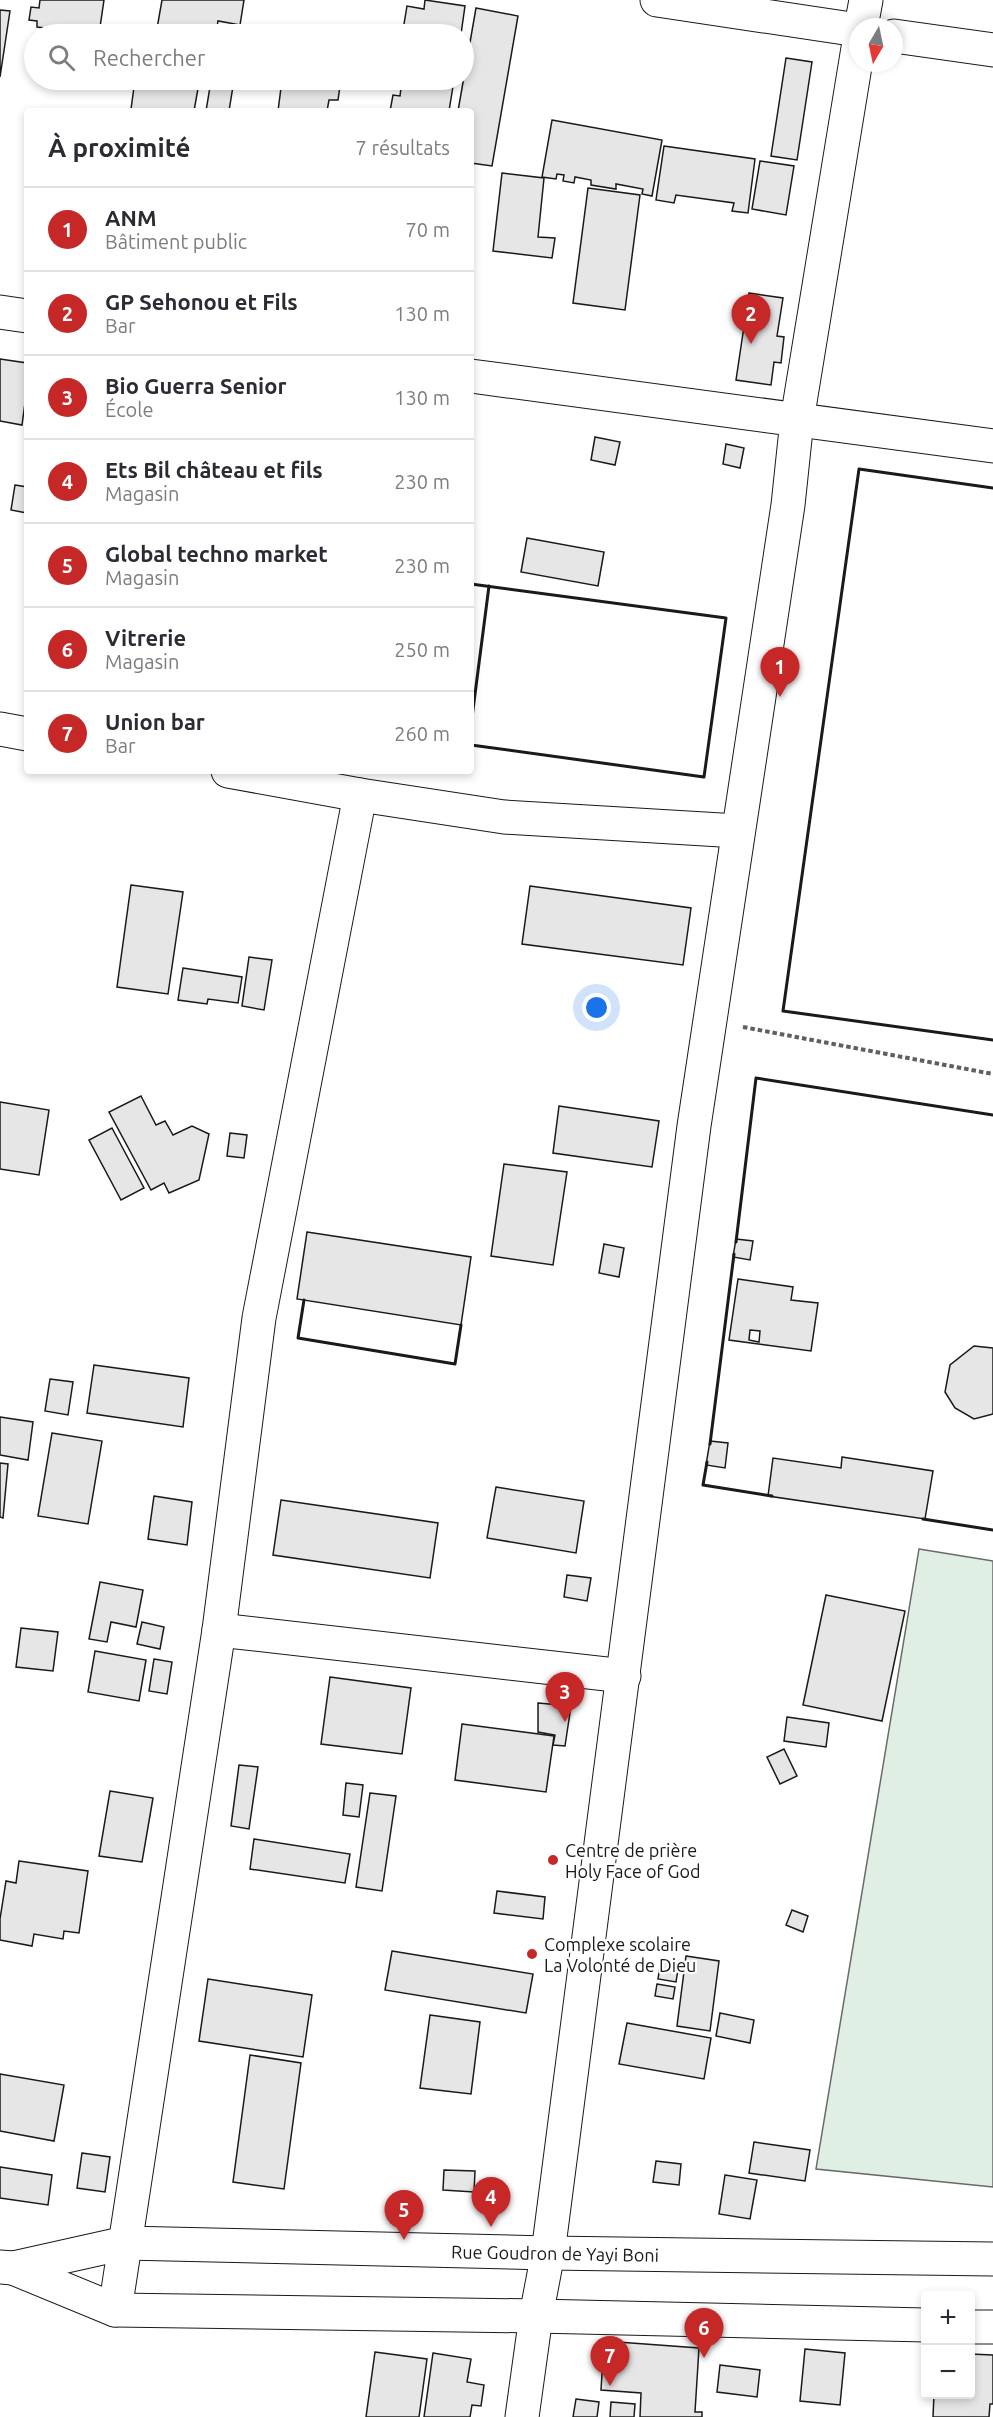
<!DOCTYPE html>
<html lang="fr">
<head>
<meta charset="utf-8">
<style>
	:root { --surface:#fff; --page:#f7f7f7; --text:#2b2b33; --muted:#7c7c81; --line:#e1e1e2; --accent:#c62828 }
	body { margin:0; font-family:Ubuntu,sans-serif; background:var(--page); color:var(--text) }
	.controls { position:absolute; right:18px; bottom:18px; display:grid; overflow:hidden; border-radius:6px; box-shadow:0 3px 9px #0003 }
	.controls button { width:54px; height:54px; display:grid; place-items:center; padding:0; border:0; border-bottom:2px solid var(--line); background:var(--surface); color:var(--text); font:30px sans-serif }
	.compass { position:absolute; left:849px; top:18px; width:54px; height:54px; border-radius:50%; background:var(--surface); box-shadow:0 3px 9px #0003; rotate:189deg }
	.you { position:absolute; left:597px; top:1008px; width:21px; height:21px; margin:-15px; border:4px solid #fff; border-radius:50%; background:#1a73e8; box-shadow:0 0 0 9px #1a73e833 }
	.badge { display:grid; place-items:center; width:39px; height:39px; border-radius:50%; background:var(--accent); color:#fff; font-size:20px; font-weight:700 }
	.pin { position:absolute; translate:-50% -50px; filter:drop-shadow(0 2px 3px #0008) }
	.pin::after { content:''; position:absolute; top:32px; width:21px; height:18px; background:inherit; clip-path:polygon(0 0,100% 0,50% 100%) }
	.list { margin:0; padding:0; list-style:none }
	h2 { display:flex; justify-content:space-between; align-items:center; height:78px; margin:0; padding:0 24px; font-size:26px }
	h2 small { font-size:20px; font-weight:400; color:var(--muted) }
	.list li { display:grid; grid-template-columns:39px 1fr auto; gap:18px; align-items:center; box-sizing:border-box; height:84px; padding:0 24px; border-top:2px solid var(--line) }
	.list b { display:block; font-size:22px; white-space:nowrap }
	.list p { margin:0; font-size:20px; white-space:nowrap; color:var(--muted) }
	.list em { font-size:20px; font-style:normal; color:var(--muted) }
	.icon { flex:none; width:33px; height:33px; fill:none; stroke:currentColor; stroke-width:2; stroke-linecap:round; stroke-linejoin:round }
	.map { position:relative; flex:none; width:993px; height:2417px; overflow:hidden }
	.search { position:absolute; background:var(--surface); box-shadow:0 3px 9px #0003; left:24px; top:24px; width:450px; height:66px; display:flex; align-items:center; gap:15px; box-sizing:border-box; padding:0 21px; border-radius:33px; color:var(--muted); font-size:22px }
	.panel { position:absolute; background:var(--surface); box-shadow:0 3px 9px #0003; left:24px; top:108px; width:450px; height:666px; border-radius:6px }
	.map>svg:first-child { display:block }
	.green { fill:#e0efe3; stroke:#6a6a6a; stroke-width:1.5 }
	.building { fill:#e6e6e6; stroke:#1a1a1a; stroke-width:1.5; fill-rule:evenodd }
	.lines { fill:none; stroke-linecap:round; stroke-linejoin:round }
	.minor-casing { stroke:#1a1a1a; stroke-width:35 }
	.tertiary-casing { stroke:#1a1a1a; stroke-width:35 }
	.path { stroke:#5f5f5f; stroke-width:4; stroke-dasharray:4.5 3; stroke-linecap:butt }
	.minor { stroke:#fff; stroke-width:33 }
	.tertiary { stroke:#fff; stroke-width:33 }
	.wall { stroke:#1a1a1a; stroke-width:3 }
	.poi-dot { fill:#c62828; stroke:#fff; stroke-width:2 }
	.labels { text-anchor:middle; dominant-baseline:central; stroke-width:4.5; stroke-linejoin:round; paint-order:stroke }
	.poi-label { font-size:18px; fill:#1a1a1a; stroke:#fff; text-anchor:start }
	.street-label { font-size:18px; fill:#1a1a1a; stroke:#fff }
</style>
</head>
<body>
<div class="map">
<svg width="993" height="2417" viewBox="0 0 993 2417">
	<rect width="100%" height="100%" fill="#fff"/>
	<polygon class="green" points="919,1549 993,1561 993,2187 816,2169"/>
	<g class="building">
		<polygon points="40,0 104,0 99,34 37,27 37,21 29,20 31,7 39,8"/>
		<polygon points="162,0 244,0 240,25 218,21 216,34 156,34"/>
		<polygon points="425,0 465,6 461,34 410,34 411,31 403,30 407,6 424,9"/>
		<polygon points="476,8 518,16 492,166 471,163 471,111 458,111"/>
		<polygon points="0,10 10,11 0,77"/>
		<polygon points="786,58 812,62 797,160 771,156"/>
		<polygon points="135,80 176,80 199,83 194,111 147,111 131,109"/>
		<polygon points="225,80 234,80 229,111 206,111 211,81 225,84"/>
		<polygon points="282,80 340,86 338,100 329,100 327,111 278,111"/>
		<polygon points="402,80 454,80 449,111 390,111 393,95 400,96"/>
		<polygon points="552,120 662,140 652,196 642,194 643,189 616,184 616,189 591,185 591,180 575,177 574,183 563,181 564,175 557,174 556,179 542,177"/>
		<polygon points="664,146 755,159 748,213 732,211 734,203 676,195 674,203 656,200"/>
		<polygon points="760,161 794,166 786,215 752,209"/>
		<polygon points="502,173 544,178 538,237 555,238 552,258 493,251"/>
		<polygon points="588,188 640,195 625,310 573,303"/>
		<polygon points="749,293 783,298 777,336 784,337 781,363 774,362 771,385 736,380"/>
		<polygon points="0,359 27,363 27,388 22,425 0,421"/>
		<polygon points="595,437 620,442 615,465 591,460"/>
		<polygon points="726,444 744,448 740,468 723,464"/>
		<polygon points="15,485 27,487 27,513 11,510"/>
		<polygon points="527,538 604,552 598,586 521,572"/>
		<polygon points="131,885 183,892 168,994 117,987"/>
		<polygon points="530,886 691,908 683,965 522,944"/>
		<polygon points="249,957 272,960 264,1010 242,1006"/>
		<polygon points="183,968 242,977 238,1003 208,999 207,1004 178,1000"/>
		<polygon points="141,1096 156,1125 165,1121 173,1135 192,1126 209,1134 199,1180 169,1193 164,1183 151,1190 109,1112"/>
		<polygon points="0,1102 49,1110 39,1175 0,1169"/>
		<polygon points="559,1106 659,1121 652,1167 553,1153"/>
		<polygon points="112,1128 144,1188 121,1200 89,1140"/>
		<polygon points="230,1133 247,1135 244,1158 227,1156"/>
		<polygon points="504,1164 567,1172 553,1265 491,1256"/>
		<polygon points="307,1232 471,1257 461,1325 297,1299"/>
		<polygon points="736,1239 753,1241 750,1260 733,1257"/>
		<polygon points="604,1244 624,1248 619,1277 599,1273"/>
		<path d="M738,1279L793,1287L791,1300L818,1303L811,1351L729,1340ZM750,1330L760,1331L759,1342L749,1340Z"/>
		<polygon points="974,1346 993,1348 993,1414 974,1419 955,1408 945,1392 950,1365"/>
		<polygon points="94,1365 189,1378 183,1427 87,1413"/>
		<polygon points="50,1379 73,1382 68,1415 45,1411"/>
		<polygon points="0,1417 33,1422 28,1460 0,1455"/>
		<polygon points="52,1433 102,1441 88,1524 38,1516"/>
		<polygon points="710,1441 728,1443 725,1468 706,1465"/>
		<polygon points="842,1457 933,1471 925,1519 768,1496 773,1458 841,1468"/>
		<polygon points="0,1463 8,1464 3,1518 0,1517"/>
		<polygon points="496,1487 584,1501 576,1553 487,1538"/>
		<polygon points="154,1496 192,1502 187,1545 148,1539"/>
		<polygon points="281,1500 438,1523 430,1578 273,1555"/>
		<polygon points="567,1575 591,1578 587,1601 564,1597"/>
		<polygon points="100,1582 143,1590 136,1627 111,1622 107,1642 89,1639"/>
		<polygon points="826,1595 905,1611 882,1721 803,1705"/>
		<polygon points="142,1622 164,1627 160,1649 137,1644"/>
		<polygon points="21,1628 58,1632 53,1671 16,1667"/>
		<polygon points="95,1651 146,1660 139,1701 88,1692"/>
		<polygon points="154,1659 172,1662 167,1694 149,1691"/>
		<polygon points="330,1677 411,1688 402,1754 321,1744"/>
		<polygon points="538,1703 571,1706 565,1746 553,1745 555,1735 538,1732"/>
		<polygon points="787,1717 829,1723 826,1747 784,1741"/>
		<polygon points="462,1724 554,1736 546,1792 455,1780"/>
		<polygon points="784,1749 797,1776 780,1784 767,1757"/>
		<polygon points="239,1765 258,1767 249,1829 231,1826"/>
		<polygon points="346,1783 363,1785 359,1817 343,1815"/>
		<polygon points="110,1791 153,1798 142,1862 99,1856"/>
		<polygon points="370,1793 396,1796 382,1891 356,1887"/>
		<polygon points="254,1839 350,1854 345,1883 250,1869"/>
		<polygon points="19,1861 88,1871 79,1933 64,1931 63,1939 34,1934 32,1946 0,1940 0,1919 6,1881 16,1883"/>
		<polygon points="497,1891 545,1897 543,1919 494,1913"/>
		<polygon points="792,1910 808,1916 803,1932 786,1925"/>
		<polygon points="392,1951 533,1974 526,2013 385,1990"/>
		<polygon points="686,1956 719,1961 710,2031 677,2026"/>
		<polygon points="661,1960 679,1963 676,1982 658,1979"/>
		<polygon points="208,1979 312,1995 303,2057 199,2041"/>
		<polygon points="657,1984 675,1987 673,1999 655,1996"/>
		<polygon points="720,2013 754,2020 750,2043 716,2036"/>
		<polygon points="430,2015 480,2022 471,2094 420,2088"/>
		<polygon points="627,2023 711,2038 704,2079 619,2064"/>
		<polygon points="250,2055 301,2063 284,2189 233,2182"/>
		<polygon points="0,2074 64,2085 54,2141 0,2131"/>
		<polygon points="754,2142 810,2150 805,2181 749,2173"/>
		<polygon points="82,2153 110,2157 105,2192 77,2188"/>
		<polygon points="656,2161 681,2164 679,2185 653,2182"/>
		<polygon points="0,2167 52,2175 48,2205 0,2198"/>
		<polygon points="444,2170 475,2171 474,2192 443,2190"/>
		<polygon points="725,2175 757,2180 750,2219 719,2214"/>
		<polygon points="604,2341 699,2348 695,2412 702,2412 702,2417 640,2417 641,2393 601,2390"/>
		<polygon points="805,2349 845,2353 840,2405 800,2401"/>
		<polygon points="375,2352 427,2359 419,2417 366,2417"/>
		<polygon points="433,2353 471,2359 467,2382 484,2385 481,2406 472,2405 470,2417 424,2417"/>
		<polygon points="970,2354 993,2355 993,2404 990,2404 989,2417 933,2417 934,2394 970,2394"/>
		<polygon points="720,2365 760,2370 757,2397 717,2392"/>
		<polygon points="576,2399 599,2402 597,2417 573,2417"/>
		<polygon points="611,2402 635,2404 634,2417 610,2417"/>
	</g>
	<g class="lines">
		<defs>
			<g id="minor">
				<polyline points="657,0 858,30"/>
				<polyline points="894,36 993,50"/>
				<polyline points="0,312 27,316"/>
				<polyline points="471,376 993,446"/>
				<polyline points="0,729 27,734"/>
				<polyline points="228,771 360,795 504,817 738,831"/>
				<polyline points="219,1630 624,1676"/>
				<polyline points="115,2310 219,1630 259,1318 360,795"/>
				<polyline points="522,2417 536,2316"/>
			</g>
			<g id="tertiary">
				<polyline points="861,27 866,0"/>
				<polyline points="0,2267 13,2268 125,2243 548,2253 993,2259"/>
				<polyline points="13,2268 115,2310 536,2316 926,2325"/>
				<polyline points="536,2316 548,2253 694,1126 788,505 797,420 858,48"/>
				<polyline points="970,2327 993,2327"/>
			</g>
		</defs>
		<use href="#minor" class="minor-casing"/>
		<use href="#tertiary" class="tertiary-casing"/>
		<polyline class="path" points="743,1027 993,1074"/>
		<use href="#minor" class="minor"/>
		<use href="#tertiary" class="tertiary"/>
		<g class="wall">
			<polyline points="993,488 859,469 783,1011 993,1040"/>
			<polyline points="471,584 726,618 704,777 471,745"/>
			<polyline points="471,725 489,586"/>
			<polyline points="736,1242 756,1078 993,1115"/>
			<polyline points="304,1300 298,1338 455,1364 461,1325"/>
			<polyline points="710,1444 734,1254"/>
			<polyline points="707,1462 703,1485 772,1496"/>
			<polyline points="923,1519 993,1530"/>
		</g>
	</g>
	<g class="poi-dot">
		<circle cx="553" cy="1860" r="6"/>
		<circle cx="532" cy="1954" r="6"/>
	</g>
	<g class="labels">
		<g class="poi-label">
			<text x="565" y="1850">Centre de prière<tspan x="565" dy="21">Holy Face of God</tspan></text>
			<text x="544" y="1944">Complexe scolaire<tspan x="544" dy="21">La Volonté de Dieu</tspan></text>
		</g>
		<g class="street-label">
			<text transform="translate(555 2253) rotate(1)">Rue Goudron de Yayi Boni</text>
		</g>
	</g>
</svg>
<div class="controls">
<button>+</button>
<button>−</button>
</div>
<svg class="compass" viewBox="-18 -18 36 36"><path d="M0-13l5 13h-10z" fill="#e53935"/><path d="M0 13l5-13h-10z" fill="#7c7c81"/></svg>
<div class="you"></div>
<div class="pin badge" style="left:780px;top:697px">1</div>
<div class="pin badge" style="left:751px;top:344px">2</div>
<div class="pin badge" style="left:565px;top:1722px">3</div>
<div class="pin badge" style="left:491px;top:2227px">4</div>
<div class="pin badge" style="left:404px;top:2240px">5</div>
<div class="pin badge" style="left:704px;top:2358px">6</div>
<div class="pin badge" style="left:610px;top:2386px">7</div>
<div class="search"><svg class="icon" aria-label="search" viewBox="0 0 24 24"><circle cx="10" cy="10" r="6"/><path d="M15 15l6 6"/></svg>Rechercher</div>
<section class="panel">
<h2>À proximité<small>7 résultats</small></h2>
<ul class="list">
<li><span class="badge">1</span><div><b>ANM</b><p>Bâtiment public</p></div><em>70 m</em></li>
<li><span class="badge">2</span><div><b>GP Sehonou et Fils</b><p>Bar</p></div><em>130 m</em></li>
<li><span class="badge">3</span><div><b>Bio Guerra Senior</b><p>École</p></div><em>130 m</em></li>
<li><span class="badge">4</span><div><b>Ets Bil château et fils</b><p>Magasin</p></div><em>230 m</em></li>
<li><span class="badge">5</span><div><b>Global techno market</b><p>Magasin</p></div><em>230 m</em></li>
<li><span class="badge">6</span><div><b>Vitrerie</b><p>Magasin</p></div><em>250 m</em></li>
<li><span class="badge">7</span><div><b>Union bar</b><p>Bar</p></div><em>260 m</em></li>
</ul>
</section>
</div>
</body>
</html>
